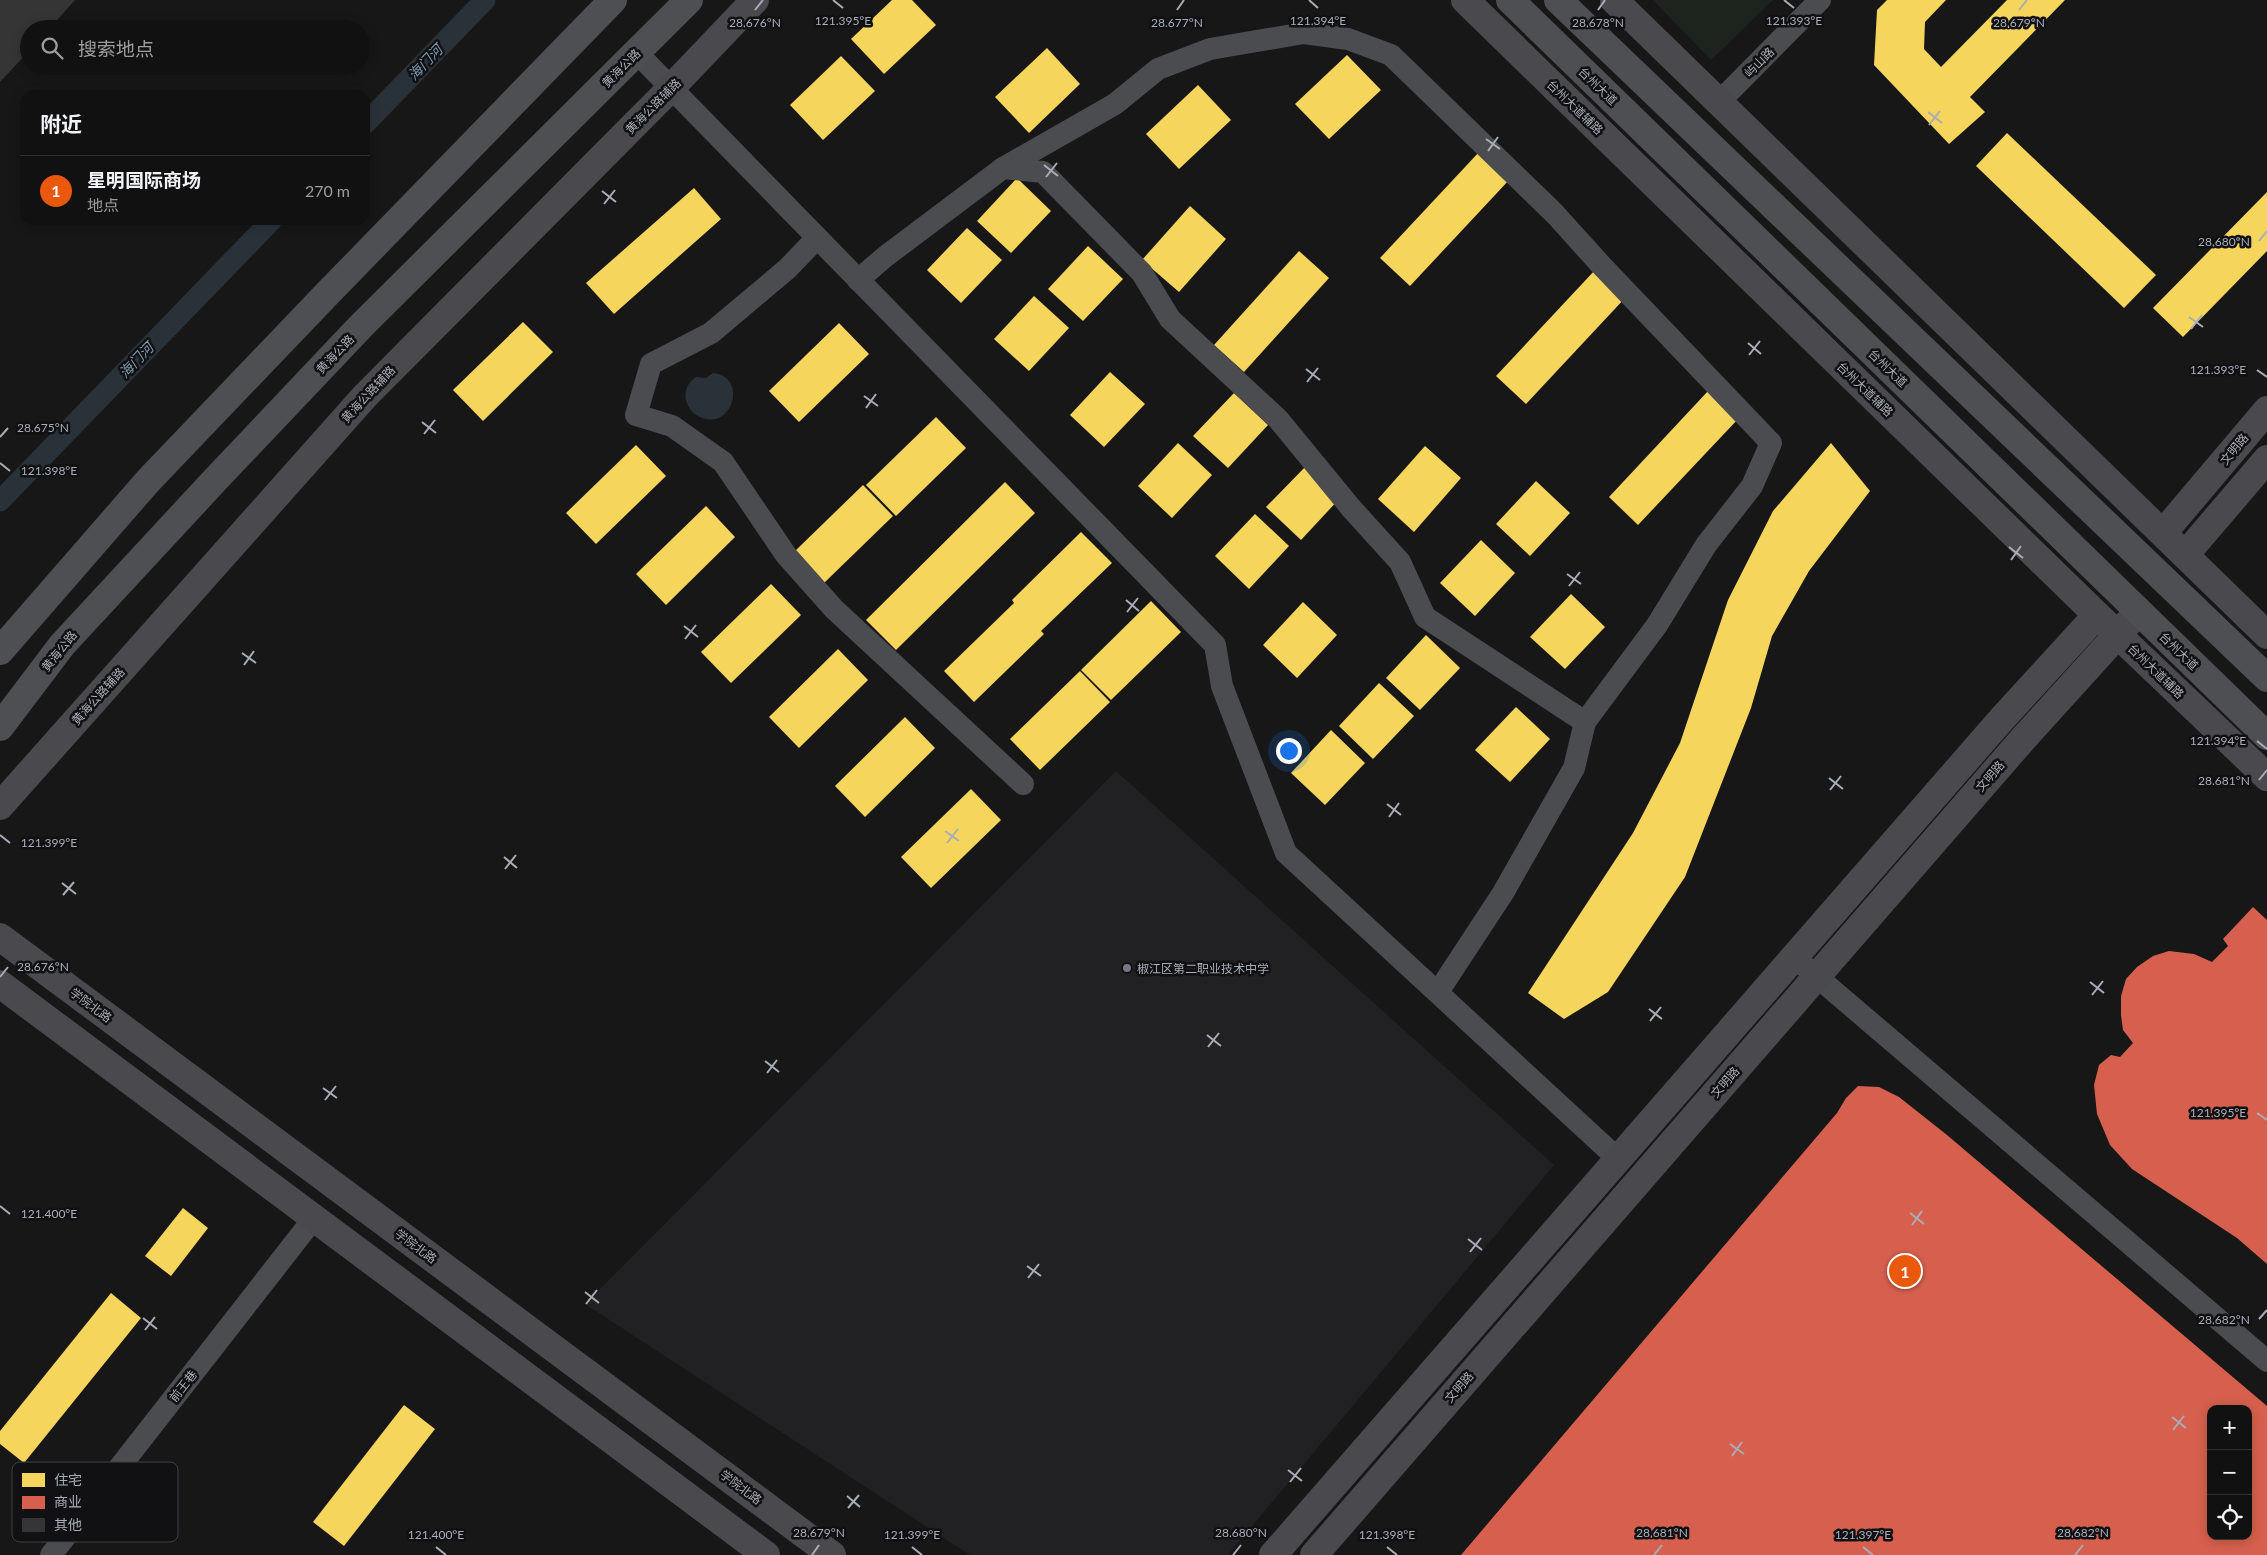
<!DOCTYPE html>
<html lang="zh">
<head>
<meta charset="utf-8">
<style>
	:root { --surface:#111; --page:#1a1a1a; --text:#f1f3f6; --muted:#9c9d9f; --line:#303131; --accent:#ea580c }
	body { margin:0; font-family:Lato,"Noto Sans SC",sans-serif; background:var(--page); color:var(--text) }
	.controls { position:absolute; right:15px; bottom:15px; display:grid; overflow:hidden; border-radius:10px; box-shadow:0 2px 12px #0003 }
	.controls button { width:45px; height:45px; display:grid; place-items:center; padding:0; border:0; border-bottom:1px solid var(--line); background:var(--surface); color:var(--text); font:25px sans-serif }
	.you { position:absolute; left:1288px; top:750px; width:18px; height:18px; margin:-12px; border:4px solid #fff; border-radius:50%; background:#1a73e8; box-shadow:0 0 0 8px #1a73e833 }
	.badge { display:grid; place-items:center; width:32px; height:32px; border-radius:50%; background:var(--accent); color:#fff; font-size:16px; font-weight:700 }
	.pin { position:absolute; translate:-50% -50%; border:2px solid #fff; box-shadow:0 1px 5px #0006 }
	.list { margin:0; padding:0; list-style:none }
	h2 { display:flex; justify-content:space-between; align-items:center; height:65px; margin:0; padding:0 20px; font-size:21px }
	h2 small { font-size:16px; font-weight:400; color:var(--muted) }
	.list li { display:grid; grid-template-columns:32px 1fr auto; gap:15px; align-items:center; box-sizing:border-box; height:70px; padding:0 20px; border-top:1px solid var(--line) }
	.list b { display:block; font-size:19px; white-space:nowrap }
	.list p { margin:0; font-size:16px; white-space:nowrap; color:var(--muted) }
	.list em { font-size:16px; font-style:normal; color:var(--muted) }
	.icon { flex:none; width:28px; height:28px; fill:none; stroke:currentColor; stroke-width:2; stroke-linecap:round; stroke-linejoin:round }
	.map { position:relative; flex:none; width:2267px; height:1555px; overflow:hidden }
	.search { position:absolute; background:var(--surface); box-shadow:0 2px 12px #0003; left:20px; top:20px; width:350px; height:55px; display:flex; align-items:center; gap:12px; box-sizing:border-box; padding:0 18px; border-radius:28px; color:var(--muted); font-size:19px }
	.panel { position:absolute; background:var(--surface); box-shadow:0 2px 12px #0003; left:20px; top:90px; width:350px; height:135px; border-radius:15px }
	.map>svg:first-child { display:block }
	.built { fill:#212123 }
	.green { fill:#1d241e }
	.water { fill:#2a3239 }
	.homes { fill:#f6d55c }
	.shops { fill:#d6604d; fill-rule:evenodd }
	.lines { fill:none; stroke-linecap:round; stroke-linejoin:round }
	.canal { stroke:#2a3239; stroke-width:21 }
	.building { fill:#353536 }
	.street { stroke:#4b4c50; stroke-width:22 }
	.secondary { stroke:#4a4a4e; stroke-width:28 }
	.primary { stroke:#4d4f52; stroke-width:28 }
	.ticks { fill:none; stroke:#a8adb8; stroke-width:2 }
	.poi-dot { fill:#757880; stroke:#111113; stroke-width:2 }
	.labels { text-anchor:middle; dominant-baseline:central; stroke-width:5; stroke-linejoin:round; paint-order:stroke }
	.street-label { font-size:12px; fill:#a8adb8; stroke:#111113 }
	.poi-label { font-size:12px; fill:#a8adb8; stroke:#111113; text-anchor:start }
	.water-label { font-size:14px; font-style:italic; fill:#7f9bb3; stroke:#111113 }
	.key { fill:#111113; stroke:#3e4045; stroke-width:1 }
	.key-label { font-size:14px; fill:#a8adb8 }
	.ticks-label { font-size:12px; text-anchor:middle; fill:#a8adb8; stroke:#111113; stroke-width:5; stroke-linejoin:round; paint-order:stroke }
</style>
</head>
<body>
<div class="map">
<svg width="2267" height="1555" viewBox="0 0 2267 1555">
	<rect width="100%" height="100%" fill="#171717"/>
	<polygon class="built" points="1116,771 1554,1165 1228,1555 970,1555 585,1304"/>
	<polygon class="green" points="1653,0 1773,0 1711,60"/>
	<path class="water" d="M713,373C749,377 732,432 700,417C693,414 688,408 686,400C684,391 688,382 696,377L706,378Z"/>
	<g class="homes">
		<polygon points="892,0 912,0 936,25 884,74 851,39"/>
		<polygon points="1887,0 1946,0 1925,22 1924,49 1941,67 2007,0 2065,0 1970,97 1985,112 1949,144 1874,65 1877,10"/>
		<polygon points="1047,48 1080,84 1029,133 995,97"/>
		<polygon points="1347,55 1381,90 1329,139 1295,104"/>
		<polygon points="841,56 875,91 823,140 790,105"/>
		<polygon points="1198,85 1231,120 1179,169 1146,134"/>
		<polygon points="2007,133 2156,275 2124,308 1976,166"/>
		<polygon points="1480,151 1510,179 1410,286 1380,258"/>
		<polygon points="1017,178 1051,211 1011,253 977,221"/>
		<polygon points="694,188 721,219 614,314 586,283"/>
		<polygon points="2267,192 2267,251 2183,337 2153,308"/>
		<polygon points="1190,206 1226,239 1179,292 1142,260"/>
		<polygon points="967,228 1002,260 961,303 927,270"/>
		<polygon points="1088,246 1123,279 1083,321 1048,289"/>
		<polygon points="1299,251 1329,278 1244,372 1214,345"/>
		<polygon points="1596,269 1626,297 1526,404 1496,376"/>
		<polygon points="1034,296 1069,328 1029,371 994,339"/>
		<polygon points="523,322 553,352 483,421 453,390"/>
		<polygon points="839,323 869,354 799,422 769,391"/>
		<polygon points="1110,372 1145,404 1104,447 1070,415"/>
		<polygon points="1709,390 1739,418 1638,525 1609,497"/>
		<polygon points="1234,393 1268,425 1228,468 1193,436"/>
		<polygon points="936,417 966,448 896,516 866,485"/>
		<polygon points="1178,443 1212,475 1172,518 1138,486"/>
		<polygon points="1831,443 1870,491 1809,571 1772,636 1751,708 1685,877 1608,992 1564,1019 1528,993 1633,833 1680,743 1728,600 1773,511"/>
		<polygon points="636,445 666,476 596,544 566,513"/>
		<polygon points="1425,446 1461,478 1414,532 1378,499"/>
		<polygon points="1307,465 1341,497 1301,540 1266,507"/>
		<polygon points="1536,481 1570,513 1530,556 1496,524"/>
		<polygon points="1005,482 1035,513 896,650 866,620"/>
		<polygon points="863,485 893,516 823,584 793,553"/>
		<polygon points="706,506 735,537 666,605 636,574"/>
		<polygon points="1255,514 1289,546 1249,589 1215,556"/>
		<polygon points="1081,532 1112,563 1041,631 1044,634 974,702 944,671 1014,603 1012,600"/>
		<polygon points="1481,540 1515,573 1475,616 1440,583"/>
		<polygon points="771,584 801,615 731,683 701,652"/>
		<polygon points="1571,594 1605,627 1565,669 1530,637"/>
		<polygon points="1151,601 1181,632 1111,700 1081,670"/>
		<polygon points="1303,602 1337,635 1297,678 1263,645"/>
		<polygon points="1426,635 1460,668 1420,710 1386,678"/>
		<polygon points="838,649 868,680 799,748 769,717"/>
		<polygon points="1080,671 1110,702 1040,770 1010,739"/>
		<polygon points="1379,683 1414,716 1373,759 1339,726"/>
		<polygon points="1516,707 1550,739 1510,782 1475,750"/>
		<polygon points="905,717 935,748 865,817 835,786"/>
		<polygon points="1331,730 1365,763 1325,805 1291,773"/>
		<polygon points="971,789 1001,820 931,888 901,857"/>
		<polygon points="183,1208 208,1228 171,1276 145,1256"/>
		<polygon points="111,1293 141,1318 24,1463 0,1444 0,1431"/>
		<polygon points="404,1405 435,1429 344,1546 313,1522"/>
	</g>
	<g class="shops">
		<polygon points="2253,907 2267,920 2267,1264 2237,1238 2132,1169 2110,1145 2097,1114 2094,1085 2099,1065 2111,1055 2120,1057 2133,1043 2123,1030 2121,1015 2121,996 2126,979 2137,967 2153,956 2169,951 2194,954 2212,962 2228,946 2223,939"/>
		<path d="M1858,1086L1879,1087L1899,1097L1947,1135L2267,1406V1555H1461L1837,1113L1846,1098ZM2211,1409H2248V1536H2211Z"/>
	</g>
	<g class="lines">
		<g class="canal">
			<polyline points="365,124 485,0"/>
			<polyline points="0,501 272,220"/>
		</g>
	</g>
	<polygon class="building" points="0,0 75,0 49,29 29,29 29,51 0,82"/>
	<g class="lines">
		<g class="street">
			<polyline points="637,53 1215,645 1222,686 1286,853 1618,1159"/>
			<polyline points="1719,102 1820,0"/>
			<polyline points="1003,168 1115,104 1158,69 1210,49 1304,33 1348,39 1391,55 1555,214 1601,265 1771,443 1752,486 1706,545 1657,625 1585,722 1574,768 1503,893 1438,992"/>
			<polyline points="817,238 787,269 711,333 651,364 636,415 672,426 723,462 786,555 834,609 1023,784"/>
			<polyline points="858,280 886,256 1003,168 1043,172 1142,273 1170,319 1278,419 1351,508 1400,562 1425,617 1585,722"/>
			<polyline points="1795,958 2267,1361"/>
			<polyline points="51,1555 314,1218"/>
		</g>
		<g class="secondary">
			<polyline points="1465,0 2097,615 2267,777"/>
			<polyline points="1614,0 2267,635"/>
			<polyline points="2163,533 2267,410"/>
			<polyline points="2185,555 2267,459"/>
			<polyline points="0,806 365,396 671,88 755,0"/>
			<polyline points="0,937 832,1555"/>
			<polyline points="0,984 766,1555"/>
			<polyline points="1273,1555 2000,721 2097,615"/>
			<polyline points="1314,1555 2023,739 2138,612"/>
		</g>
		<g class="primary">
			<polyline points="1510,0 2267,736"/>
			<polyline points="1558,0 2267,678"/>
			<polyline points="0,651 148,481 325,296 613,0"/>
			<polyline points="0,727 62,645 215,480 361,326 689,0"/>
		</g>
	</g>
	<path class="ticks" d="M833,0L843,8M1309,0L1318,8M1784,0L1794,8M755,10L763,0M1177,10L1184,0M1598,10L1605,0M2019,10L2027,0M1928,112L1942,123M1929,125L1940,111M1486,139L1500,149M1488,151L1498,137M1044,165L1058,176M1046,177L1057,163M602,191L616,202M604,204L615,190M2259,241L2267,231M2189,317L2203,327M2191,329L2202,315M1748,343L1761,354M1749,355L1760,341M1306,369L1320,380M2257,370L2267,377M1307,382L1318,368M864,396L878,406M866,408L876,394M422,422L436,433M424,434L435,420M0,437L8,428M0,463L10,471M2009,547L2023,558M2011,560L2021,546M1567,574L1581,584M1569,586L1580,572M1126,600L1139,611M1127,612L1138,598M684,626L698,637M685,639L696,625M242,653L256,663M244,665L254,651M2257,741L2267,749M1829,778L1843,789M2259,780L2267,770M1830,790L1841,776M1387,804L1401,815M1389,817L1399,803M945,831L959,841M0,835L10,843M947,843L958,829M504,857L517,868M505,869L516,855M62,883L76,894M63,895L74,882M0,977L8,967M2090,982L2104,993M2092,995L2103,981M1649,1009L1662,1019M1650,1021L1661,1007M1207,1035L1221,1046M1208,1047L1219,1033M765,1061L779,1072M767,1073L777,1060M323,1088L337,1098M325,1100L336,1086M2257,1113L2267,1120M0,1206L10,1214M1910,1213L1924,1224M1912,1225L1922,1211M1468,1239L1482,1250M1470,1252L1481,1238M1027,1266L1041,1276M1028,1278L1039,1264M585,1292L599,1303M586,1304L597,1290M143,1318L157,1329M2259,1319L2267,1310M145,1330L155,1317M2172,1417L2186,1428M2173,1430L2184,1416M1730,1444L1744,1454M1732,1456L1742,1442M1288,1470L1302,1481M1290,1482L1301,1468M847,1496L860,1507M848,1508L859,1495M436,1547L446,1555M912,1547L922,1555M1387,1547L1397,1555M1863,1547L1873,1555M812,1555L819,1545M1233,1555L1241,1545M1654,1555L1662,1545M2075,1555L2083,1545"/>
	<circle class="poi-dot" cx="1127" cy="968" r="5"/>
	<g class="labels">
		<g class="street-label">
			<text transform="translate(1759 62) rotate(-45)">屿山路</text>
			<text transform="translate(621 68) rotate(-45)">黄海公路</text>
			<text transform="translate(1598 86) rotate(44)">台州大道</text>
			<text transform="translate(653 106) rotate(-45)">黄海公路辅路</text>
			<text transform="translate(1575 107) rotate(44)">台州大道辅路</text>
			<text transform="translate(335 354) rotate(-46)">黄海公路</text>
			<text transform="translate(1888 368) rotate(44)">台州大道</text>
			<text transform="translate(1865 389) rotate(44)">台州大道辅路</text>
			<text transform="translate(368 394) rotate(-47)">黄海公路辅路</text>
			<text transform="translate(2234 449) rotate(-50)">文明路</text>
			<text transform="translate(59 651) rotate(-51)">黄海公路</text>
			<text transform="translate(2179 651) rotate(44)">台州大道</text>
			<text transform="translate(2156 671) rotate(44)">台州大道辅路</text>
			<text transform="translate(98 696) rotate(-48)">黄海公路辅路</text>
			<text transform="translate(1990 776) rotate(-49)">文明路</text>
			<text transform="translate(91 1005) rotate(37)">学院北路</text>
			<text transform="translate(1725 1082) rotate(-49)">文明路</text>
			<text transform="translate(416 1246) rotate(37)">学院北路</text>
			<text transform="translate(183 1386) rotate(-52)">前王巷</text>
			<text transform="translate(1459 1387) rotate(-49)">文明路</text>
			<text transform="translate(741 1487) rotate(37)">学院北路</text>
		</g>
		<g class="poi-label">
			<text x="1137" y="968">椒江区第二职业技术中学</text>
		</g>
		<g class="water-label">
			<text transform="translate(425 62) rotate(-46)">海门河</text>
			<text transform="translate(136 360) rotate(-46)">海门河</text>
		</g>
	</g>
	<rect x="12" y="1462" width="166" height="80" rx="8" class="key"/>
	<rect x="22" y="1473" width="23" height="14" fill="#f6d55c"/>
	<rect x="22" y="1496" width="23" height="13" fill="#d6604d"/>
	<rect x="22" y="1518" width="23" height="14" fill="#353536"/>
	<g class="key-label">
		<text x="54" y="1485">住宅</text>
		<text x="54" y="1507">商业</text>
		<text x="54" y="1530">其他</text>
	</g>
	<g class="ticks-label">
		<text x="843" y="25">121.395°E</text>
		<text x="1318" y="25">121.394°E</text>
		<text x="1794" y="25">121.393°E</text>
		<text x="755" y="27">28.676°N</text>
		<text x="1177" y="27">28.677°N</text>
		<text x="1598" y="27">28.678°N</text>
		<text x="2019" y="27">28.679°N</text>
		<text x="2224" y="246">28.680°N</text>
		<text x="2218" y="374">121.393°E</text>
		<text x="43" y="432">28.675°N</text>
		<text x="49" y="475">121.398°E</text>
		<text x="2218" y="745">121.394°E</text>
		<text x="2224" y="785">28.681°N</text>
		<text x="49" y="847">121.399°E</text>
		<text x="43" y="971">28.676°N</text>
		<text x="2218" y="1117">121.395°E</text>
		<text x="49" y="1218">121.400°E</text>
		<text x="2224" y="1324">28.682°N</text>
		<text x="819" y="1537">28.679°N</text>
		<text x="1241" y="1537">28.680°N</text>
		<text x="1662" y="1537">28.681°N</text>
		<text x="2083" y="1537">28.682°N</text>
		<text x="436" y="1539">121.400°E</text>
		<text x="912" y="1539">121.399°E</text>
		<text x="1387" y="1539">121.398°E</text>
		<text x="1863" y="1539">121.397°E</text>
	</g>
</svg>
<div class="controls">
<button>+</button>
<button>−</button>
<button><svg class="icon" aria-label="locate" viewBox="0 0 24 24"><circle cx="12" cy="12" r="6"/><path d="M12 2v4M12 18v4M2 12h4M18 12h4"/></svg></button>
</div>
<div class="you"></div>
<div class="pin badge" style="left:1905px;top:1271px">1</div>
<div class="search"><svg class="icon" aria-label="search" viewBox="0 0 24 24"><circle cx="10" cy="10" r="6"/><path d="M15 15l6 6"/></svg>搜索地点</div>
<section class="panel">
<h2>附近<small></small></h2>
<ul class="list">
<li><span class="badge">1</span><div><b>星明国际商场</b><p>地点</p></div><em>270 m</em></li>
</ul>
</section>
</div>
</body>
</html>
